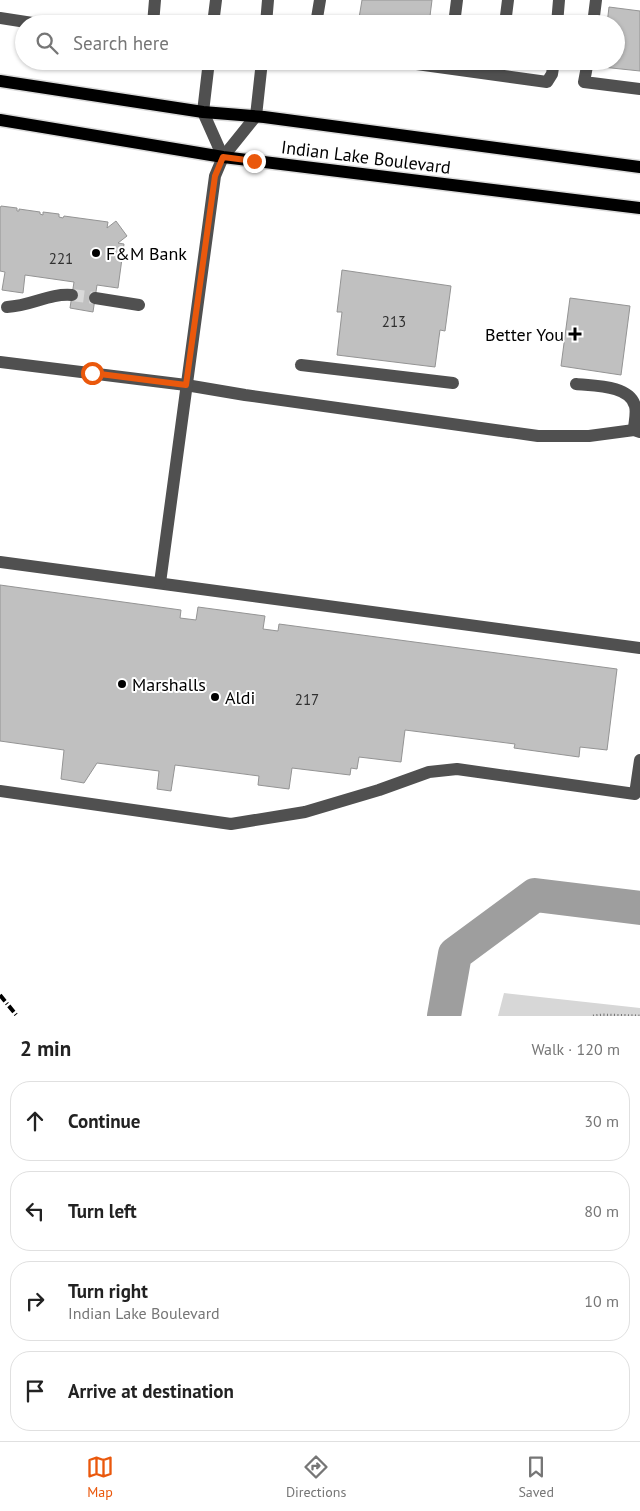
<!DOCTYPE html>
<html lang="en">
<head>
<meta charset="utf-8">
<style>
	:root { --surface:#fff; --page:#f6f6f6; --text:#222; --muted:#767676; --line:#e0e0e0; --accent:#ea580c }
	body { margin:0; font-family:"PT Sans",sans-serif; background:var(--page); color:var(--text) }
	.stop { position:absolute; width:15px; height:15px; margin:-11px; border:4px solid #ea580c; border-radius:50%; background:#fff }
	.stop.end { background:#ea580c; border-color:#fff; box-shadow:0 1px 5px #0008 }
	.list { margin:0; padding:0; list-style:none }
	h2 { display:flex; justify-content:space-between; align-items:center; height:65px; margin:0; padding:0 20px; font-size:21px }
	h2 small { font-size:16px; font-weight:400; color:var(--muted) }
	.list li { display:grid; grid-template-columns:32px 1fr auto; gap:15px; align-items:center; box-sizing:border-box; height:80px; margin:0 10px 10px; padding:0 10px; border:1px solid var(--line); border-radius:20px }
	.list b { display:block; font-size:19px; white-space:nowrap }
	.list p { margin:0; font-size:16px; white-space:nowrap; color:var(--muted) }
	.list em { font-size:16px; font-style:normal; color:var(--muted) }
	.icon { flex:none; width:28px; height:28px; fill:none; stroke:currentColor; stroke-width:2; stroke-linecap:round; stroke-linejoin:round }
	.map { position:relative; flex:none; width:640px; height:1016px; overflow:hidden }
	.search { position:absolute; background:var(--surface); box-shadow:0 1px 4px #0004; left:15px; right:15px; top:15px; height:55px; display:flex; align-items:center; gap:12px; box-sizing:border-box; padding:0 18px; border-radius:28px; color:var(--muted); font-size:19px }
	.sheet { height:425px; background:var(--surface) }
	nav { display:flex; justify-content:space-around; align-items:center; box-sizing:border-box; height:70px; border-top:1px solid var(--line); background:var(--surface); font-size:14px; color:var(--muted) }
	nav a { display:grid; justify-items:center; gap:2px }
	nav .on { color:var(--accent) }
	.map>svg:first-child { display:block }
	.green { fill:#d7d7d7 }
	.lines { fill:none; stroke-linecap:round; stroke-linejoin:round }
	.river { stroke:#9e9e9e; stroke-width:34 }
	.building { fill:#c0c0c0; stroke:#949494 }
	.minor-tunnel { stroke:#d9d9d9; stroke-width:12; stroke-dasharray:12 6; stroke-linecap:butt }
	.major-casing { stroke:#dbdbdb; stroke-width:15 }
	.path { stroke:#727272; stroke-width:3; stroke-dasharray:1 2.5; stroke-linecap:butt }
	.minor { stroke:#505050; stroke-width:12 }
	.major { stroke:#000; stroke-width:12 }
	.rail { stroke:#000; stroke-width:4; stroke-dasharray:8 2.5 1 2.5; stroke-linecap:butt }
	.route { stroke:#ea580c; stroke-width:6 }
	.poi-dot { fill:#000; stroke:#fff; stroke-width:2 }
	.labels { text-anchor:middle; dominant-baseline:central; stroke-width:4; stroke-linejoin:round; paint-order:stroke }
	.number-label { font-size:15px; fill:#303030 }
	.street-label { font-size:18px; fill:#000; stroke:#fff }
	.poi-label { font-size:18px; fill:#000; stroke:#fff; text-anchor:start }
</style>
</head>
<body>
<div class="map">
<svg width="640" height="1016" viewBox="0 0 640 1016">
	<rect width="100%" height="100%" fill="#fff"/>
	<polygon class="green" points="504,993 640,1008 640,1016 498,1016"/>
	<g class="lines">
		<polyline class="river" points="444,1016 455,954 535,895 640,908"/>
	</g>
	<g class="building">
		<polygon points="362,0 432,0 429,24 358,24"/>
		<polygon points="609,7 640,11 640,71 602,67 603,61 616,61 616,24 607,24"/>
		<polygon points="1,206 17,208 17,211 19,211 19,209 40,212 40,214 43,215 43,212 59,214 59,217 63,218 64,216 108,222 107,228 116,221 127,236 118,243 124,244 118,288 97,285 93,312 70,308 74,282 25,275 23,293 2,290 5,272 0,271 0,208"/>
		<polygon points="342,270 451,286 445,331 440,330 435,367 337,355 342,312 337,312"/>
		<polygon points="570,298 630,306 621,375 561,366"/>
		<polygon points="0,585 181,610 180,618 196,620 198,607 265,616 263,629 278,631 279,624 617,669 607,750 580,747 579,757 514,748 515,744 405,730 401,762 359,757 357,769 351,768 350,775 292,768 289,789 258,785 259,776 175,765 171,791 157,789 159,771 97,763 84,783 61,779 64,750 0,741"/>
	</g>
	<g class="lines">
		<polyline class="minor-tunnel" points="72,295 95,298"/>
		<defs>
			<g id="major">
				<polyline points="0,81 203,112 264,117 640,167"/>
				<polyline points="0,120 223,157 640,208"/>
			</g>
		</defs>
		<use href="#major" class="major-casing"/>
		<polyline class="path" points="593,1016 602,1015 640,1016"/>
		<g class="minor">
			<polyline points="0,18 39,24"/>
			<polyline points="153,24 155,0"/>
			<polyline points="213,24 216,0"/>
			<polyline points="266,24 268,0"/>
			<polyline points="316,24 320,0"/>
			<polyline points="454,24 457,0"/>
			<polyline points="505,24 508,0"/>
			<polyline points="557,24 559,0"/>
			<polyline points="593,24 596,0"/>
			<polyline points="209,61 203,112 223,157"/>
			<polyline points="395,61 547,82 552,74 554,61"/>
			<polyline points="588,61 584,82 640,89"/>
			<polyline points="95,298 139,305"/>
			<path d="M7,307C32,306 49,293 72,295"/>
			<polyline points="0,362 186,385 245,395 538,436 589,436 634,430 640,432"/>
			<polyline points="301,365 453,383"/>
			<path d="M576,384C594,386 630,385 635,406C637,413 634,423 634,430"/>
			<polyline points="0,562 640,648"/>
			<polyline points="160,583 215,176 223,157 256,116 262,61"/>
			<polyline points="0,791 231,824 305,812 379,790 429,772 457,769 635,794 640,760"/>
		</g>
		<use href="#major" class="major"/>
		<polyline class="rail" points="0,995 17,1016"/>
	</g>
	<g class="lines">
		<polyline class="route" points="92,373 186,385 215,176 223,157 254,161"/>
	</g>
	<g class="poi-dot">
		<circle cx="96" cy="253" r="5"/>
		<path d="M572.5 326.5h5v5h5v5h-5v5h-5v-5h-5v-5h5z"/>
		<circle cx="122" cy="684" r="5"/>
		<circle cx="215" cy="697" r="5"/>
	</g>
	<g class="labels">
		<g class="number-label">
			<text x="61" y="258">221</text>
			<text x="394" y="321">213</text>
			<text x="307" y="699">217</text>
		</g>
		<g class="street-label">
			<text transform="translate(366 157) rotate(7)">Indian Lake Boulevard</text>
		</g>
		<g class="poi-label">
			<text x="106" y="253">F&amp;M Bank</text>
			<text x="564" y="334" text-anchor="end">Better You</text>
			<text x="132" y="684">Marshalls</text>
			<text x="225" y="697">Aldi</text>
		</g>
	</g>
</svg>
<div class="stop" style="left:92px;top:373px"></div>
<div class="stop end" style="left:254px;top:161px"></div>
<div class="search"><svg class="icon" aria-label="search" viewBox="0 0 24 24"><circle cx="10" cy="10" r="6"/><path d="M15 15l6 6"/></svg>Search here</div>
</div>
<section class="sheet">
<h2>2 min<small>Walk · 120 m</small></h2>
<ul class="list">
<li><svg class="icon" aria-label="ahead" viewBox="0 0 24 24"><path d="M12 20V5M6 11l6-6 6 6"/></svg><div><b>Continue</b></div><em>30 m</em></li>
<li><svg class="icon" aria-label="left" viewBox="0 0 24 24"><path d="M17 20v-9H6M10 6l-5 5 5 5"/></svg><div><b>Turn left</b></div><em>80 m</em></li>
<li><svg class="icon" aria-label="right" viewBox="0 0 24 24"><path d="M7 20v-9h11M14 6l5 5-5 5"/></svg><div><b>Turn right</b><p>Indian Lake Boulevard</p></div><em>10 m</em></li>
<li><svg class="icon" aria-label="arrive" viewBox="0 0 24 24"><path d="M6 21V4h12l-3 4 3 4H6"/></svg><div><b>Arrive at destination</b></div></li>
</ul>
</section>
<nav>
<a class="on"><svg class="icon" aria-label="map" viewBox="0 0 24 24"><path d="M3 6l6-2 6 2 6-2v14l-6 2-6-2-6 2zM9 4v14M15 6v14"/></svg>Map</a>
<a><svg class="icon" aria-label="directions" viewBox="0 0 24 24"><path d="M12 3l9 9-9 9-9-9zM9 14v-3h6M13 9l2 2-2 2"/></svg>Directions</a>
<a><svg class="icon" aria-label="saved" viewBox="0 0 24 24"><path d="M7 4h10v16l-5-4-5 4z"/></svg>Saved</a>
</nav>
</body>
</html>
